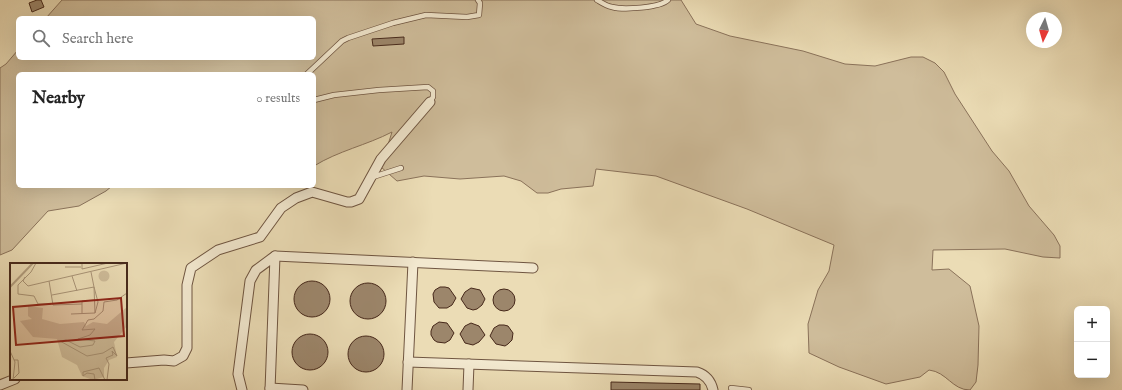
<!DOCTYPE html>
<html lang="en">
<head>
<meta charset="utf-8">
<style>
	:root { --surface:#fff; --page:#f6f6f6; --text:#222; --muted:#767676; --line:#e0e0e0 }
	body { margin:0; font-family:"IM FELL English",serif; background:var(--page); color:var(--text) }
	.controls { position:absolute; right:12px; bottom:12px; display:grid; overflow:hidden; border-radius:6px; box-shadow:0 4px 16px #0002 }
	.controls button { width:36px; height:36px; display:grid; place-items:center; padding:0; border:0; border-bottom:1px solid var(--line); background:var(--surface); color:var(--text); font:20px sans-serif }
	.compass { position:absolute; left:1026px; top:12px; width:36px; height:36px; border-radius:50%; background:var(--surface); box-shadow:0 4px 16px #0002; rotate:185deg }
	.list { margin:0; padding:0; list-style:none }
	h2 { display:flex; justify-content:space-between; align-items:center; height:52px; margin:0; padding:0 16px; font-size:17px }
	h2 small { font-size:13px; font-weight:400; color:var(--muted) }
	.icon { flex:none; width:22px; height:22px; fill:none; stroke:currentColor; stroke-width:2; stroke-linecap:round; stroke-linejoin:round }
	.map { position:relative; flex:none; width:1122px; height:390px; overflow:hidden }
	.search { position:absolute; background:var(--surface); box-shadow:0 4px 16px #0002; left:16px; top:16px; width:300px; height:44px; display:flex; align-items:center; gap:10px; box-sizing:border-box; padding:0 14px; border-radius:6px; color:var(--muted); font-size:15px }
	.panel { position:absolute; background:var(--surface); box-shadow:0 4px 16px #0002; left:16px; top:72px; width:300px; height:116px; border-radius:6px }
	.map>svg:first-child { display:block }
	.green { fill:#cfbd9b; stroke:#8a725a }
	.building { fill:#9c866b; stroke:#46281a }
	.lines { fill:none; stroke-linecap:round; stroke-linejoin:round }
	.lane-casing { stroke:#6f5541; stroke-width:6 }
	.street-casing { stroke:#6f5541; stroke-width:11 }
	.lane { stroke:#f2e8cf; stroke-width:4.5 }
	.street { stroke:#f2e8cf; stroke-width:9 }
	.inset-river { fill:none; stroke:#b39f80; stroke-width:2 }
	.inset-road { fill:none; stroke:#a99477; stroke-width:1 }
	.view { fill:#8f2418; fill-opacity:0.15; stroke:#8f2418; stroke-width:2 }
	.inset-edge { fill:none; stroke:#46281a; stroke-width:2 }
</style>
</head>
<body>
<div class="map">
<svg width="1122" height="390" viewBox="0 0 1122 390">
	<rect width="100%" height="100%" fill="#ebdcb5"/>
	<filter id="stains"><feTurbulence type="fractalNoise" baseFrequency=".005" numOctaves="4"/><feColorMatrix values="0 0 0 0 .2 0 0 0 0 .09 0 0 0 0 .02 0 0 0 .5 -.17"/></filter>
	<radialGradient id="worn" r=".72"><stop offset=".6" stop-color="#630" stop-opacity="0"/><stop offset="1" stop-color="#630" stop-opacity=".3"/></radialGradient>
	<path class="green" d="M62,0H681L696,24L730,36L803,51L845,64L875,66L911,57H923L935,63L944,72L955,94L992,151L1009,171L1029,206L1054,235L1060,246V258L1043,257L1005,249L933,250L932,270L949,269L970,286L979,326L978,365L976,382L970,390C952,390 947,372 929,370L920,377L886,384L839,367L809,353L808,324L818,290L829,271L834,245L747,209L656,176L596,169L593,186L561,189L548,193H537L521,181L504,176L460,179L424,176L397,181L381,167L392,132C367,145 338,151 314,166V74H18V186H112L106,191L79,206L48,211L12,250L0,255V68L6,64L18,50V58H314V18H46Z"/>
	<g class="building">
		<polygon points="37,0 41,0 44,7 32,12 29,3"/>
		<polygon points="404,37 404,44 373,46 372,39"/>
		<circle cx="312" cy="299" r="18"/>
		<circle cx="368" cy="301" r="18"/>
		<polygon points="440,287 445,287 449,288 456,298 452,305 447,308 439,308 434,302 433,294 435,290"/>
		<polygon points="471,288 480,290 485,299 482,305 477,309 473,310 467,308 461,299 465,292"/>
		<circle cx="504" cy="300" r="11"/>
		<polygon points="439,322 447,323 454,333 450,340 445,343 437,342 434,340 431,335 431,331 433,326"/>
		<polygon points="471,323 479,326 485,335 479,342 473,345 465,343 460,334 465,326"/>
		<polygon points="499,325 504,325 508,326 513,333 512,340 508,344 505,346 496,344 490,336 494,328"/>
		<circle cx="310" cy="352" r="18"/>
		<circle cx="366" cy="354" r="18"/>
		<polygon points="611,382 700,384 700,390 611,390"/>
	</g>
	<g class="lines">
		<defs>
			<g id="lane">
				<path d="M597,0C602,3 606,6 612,7C623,10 660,8 668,0"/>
				<polyline points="307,74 342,41 348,38 393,23 426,15 467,17 479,15 480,3 478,0"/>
				<polyline points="314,100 334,95 379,90 428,87 433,91 433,97 430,102"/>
				<polyline points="373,177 401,168"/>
				<polyline points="731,388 749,390"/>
			</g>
			<g id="street">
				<polyline points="275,256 533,268"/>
				<path d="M408,362L697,372C706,375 711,381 713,390"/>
				<polyline points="126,363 164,360 174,361 183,356 187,348 187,285 191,268 218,250 260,237 281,208 296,198 312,192 347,202 351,202 359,199 381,159 430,102"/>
				<polyline points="0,385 15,379"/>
				<polyline points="270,388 303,390"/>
				<polyline points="242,390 238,374 250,281 256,270 275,256 270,390"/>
				<polyline points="407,390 413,262"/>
				<polyline points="468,390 469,364"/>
			</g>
		</defs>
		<use href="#lane" class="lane-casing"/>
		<use href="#street" class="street-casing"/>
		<use href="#lane" class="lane"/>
		<use href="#street" class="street"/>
	</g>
	<g transform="translate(10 263)">
		<rect width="117" height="117" fill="#ebdcb5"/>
		<path d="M88.5 13a5.5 5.5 0 1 1 11 0a5.5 5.5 0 1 1-11 0ZM18,43L33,45L32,56L50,61L74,59L76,63L83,59L97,61L117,44V63L104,79L107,94L99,97L94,105V114L83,117L72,113L67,102L52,94L47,76L23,74L10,58L22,56L18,53Z" fill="#cfbd9b"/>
		<path class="inset-river" d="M0,24L23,0"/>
		<path class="inset-road" d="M26,0L21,9L8,22V31L24,33L28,41H41M72,0V6L98,0M55,4H71M62,13L67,28M15,14L13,18L18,23L117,0M39,18L43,42L72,41M42,32L84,24L88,39L85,50L84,24L81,9M61,51L85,50M72,51V38L85,37M0,88L5,99L3,117M4,115L9,110L8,97H4M85,117L84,111L77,110L73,113V109L89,105L95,117M97,117L99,101L96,95L103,92L102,88L107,93L103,84L93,90L77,93L50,78L56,77L70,84L83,82L85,78L68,76L80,72L85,66L72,67L78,57L84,56L93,48L94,39L107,37L117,30"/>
		<path class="view" d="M111,35L114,73L6,82L3,44Z"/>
		<rect width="117" height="117" class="inset-edge"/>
	</g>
	<rect width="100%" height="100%" filter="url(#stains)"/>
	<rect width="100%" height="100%" fill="url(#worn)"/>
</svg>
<div class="controls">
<button>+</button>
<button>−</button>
</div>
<svg class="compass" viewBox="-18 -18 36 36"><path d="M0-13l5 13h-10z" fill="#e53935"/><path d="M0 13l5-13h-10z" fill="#767676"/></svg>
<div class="search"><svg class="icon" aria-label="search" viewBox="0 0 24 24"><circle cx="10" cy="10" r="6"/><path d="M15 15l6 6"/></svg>Search here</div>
<section class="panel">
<h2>Nearby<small>0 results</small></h2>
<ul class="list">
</ul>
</section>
</div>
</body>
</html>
